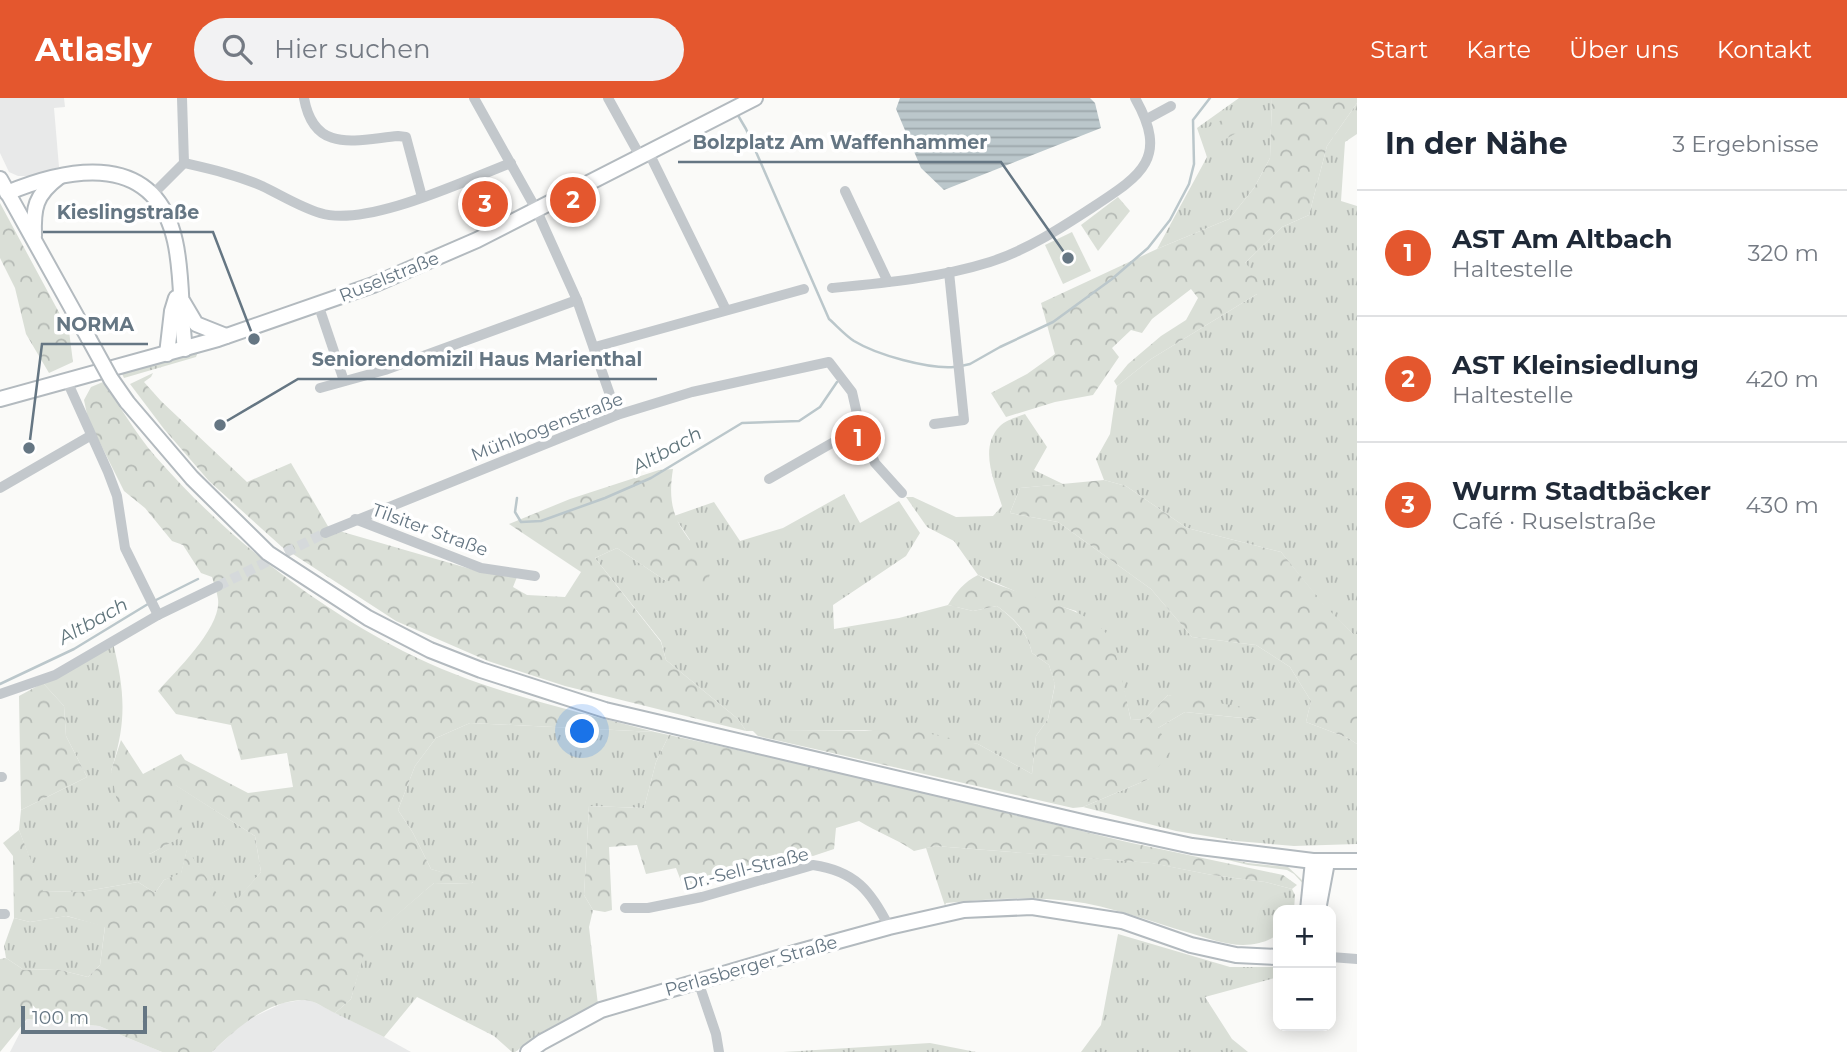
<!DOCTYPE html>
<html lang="de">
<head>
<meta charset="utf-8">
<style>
	:root { --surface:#fff; --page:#f2f2f3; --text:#1f2937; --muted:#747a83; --line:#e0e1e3; --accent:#e4572e }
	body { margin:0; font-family:Montserrat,sans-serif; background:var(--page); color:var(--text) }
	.controls { position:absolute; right:21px; bottom:21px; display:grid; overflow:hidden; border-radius:14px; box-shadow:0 4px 18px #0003 }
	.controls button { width:63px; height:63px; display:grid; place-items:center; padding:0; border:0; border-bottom:2px solid var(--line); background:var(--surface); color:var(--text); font:35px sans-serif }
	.scale { position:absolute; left:21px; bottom:18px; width:126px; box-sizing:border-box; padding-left:7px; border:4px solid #657683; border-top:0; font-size:19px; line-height:24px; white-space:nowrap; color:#657683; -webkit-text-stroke:5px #fff; paint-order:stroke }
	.you { position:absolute; left:583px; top:634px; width:24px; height:24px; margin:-18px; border:5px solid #fff; border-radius:50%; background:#1a73e8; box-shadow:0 0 0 10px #1a73e833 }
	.badge { display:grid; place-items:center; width:46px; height:46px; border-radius:50%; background:var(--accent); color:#fff; font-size:23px; font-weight:700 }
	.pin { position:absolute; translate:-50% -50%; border:4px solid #fff; box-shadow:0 2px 7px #0006 }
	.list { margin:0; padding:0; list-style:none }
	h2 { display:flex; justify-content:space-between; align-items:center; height:91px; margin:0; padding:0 28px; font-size:30px }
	h2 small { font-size:23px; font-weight:400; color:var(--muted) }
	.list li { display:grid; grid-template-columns:46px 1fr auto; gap:21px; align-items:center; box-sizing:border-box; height:126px; padding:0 28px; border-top:2px solid var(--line) }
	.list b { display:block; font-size:26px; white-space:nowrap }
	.list p { margin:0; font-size:23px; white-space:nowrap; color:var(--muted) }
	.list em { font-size:23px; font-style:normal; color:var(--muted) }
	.icon { flex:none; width:38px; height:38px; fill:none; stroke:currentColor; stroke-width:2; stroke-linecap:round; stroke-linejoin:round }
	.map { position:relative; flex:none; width:1357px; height:954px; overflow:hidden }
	header { display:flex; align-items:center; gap:42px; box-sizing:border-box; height:98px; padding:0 35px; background:var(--accent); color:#fff }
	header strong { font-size:33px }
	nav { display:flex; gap:38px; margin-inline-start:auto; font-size:24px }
	.search { width:490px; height:63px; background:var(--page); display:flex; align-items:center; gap:18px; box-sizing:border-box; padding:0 24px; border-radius:38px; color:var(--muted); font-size:26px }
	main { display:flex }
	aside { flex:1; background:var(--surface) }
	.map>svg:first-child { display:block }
	.built { fill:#e8e9e9 }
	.grass { fill:url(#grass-tufts) }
	.forest { fill:url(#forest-crowns) }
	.garden { fill:#dadfd7 }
	.water { fill:url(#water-rules) }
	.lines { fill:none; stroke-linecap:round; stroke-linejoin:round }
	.stream { stroke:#bbc7cb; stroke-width:2.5 }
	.street-tunnel { stroke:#d5d9db; stroke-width:10; stroke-dasharray:10 5; stroke-linecap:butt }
	.secondary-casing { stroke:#b3babf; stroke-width:18 }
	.street { stroke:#c3c8cc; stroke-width:10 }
	.secondary { stroke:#fff; stroke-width:14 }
	.secondary-bridge-casing { stroke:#b3babf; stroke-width:18; stroke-linecap:butt }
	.secondary-bridge { stroke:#fff; stroke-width:14 }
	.labels { text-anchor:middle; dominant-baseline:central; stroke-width:7; stroke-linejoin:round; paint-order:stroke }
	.street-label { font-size:18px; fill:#657683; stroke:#fff }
	.water-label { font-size:19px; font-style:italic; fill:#60757c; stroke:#fff }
	.leader { fill:none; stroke:#657683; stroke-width:2.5 }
	.callout-dot { fill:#657683; stroke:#fff; stroke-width:2.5 }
	.callout-label { font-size:19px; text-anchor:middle; font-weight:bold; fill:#657683; stroke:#fff; stroke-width:7; stroke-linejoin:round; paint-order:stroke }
</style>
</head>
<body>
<header>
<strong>Atlasly</strong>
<div class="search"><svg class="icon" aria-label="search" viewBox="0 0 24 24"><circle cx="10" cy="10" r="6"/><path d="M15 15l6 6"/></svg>Hier suchen</div>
<nav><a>Start</a><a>Karte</a><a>Über uns</a><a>Kontakt</a></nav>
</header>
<main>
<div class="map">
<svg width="1357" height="954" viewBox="0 0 1357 954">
	<defs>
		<pattern id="grass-tufts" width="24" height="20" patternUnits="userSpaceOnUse" patternTransform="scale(1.75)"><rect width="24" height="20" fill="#dadfd7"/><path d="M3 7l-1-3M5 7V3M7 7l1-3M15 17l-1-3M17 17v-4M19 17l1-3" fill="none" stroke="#b4b9b4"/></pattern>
		<pattern id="forest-crowns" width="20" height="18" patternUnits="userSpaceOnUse" patternTransform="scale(1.75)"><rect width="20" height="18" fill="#dadfd7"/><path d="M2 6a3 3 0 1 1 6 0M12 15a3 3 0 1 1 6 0" fill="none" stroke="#b4b9b4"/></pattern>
		<pattern id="water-rules" width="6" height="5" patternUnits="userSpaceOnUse" patternTransform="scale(1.75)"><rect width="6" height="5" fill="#bbc7cb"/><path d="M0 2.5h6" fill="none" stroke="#9ca6aa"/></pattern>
	</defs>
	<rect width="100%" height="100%" fill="#fafaf8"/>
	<g class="built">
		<polygon points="0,0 64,0 65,9 54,10 59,69 30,78 18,78 9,74 0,55"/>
		<polygon points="308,901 384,939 411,954 212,954 245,923 283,905"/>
		<polygon points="27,921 99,928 162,954 10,954"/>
	</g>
	<g class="grass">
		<polygon points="1239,0 1272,0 1270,60 1254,90 1229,121 1157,151 1207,59 1197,30"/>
		<polygon points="1357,5 1357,36 1345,44 1341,103 1357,108 1357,536 1353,536 1325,509 1281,454 1187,430 1126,388 1104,382 1096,361 1110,336 1117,288 1151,261 1257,196 1245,165 1282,129 1309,117 1327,48"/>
		<polygon points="198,254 196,259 124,280 122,276"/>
		<path d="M1025,316L1047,349L1034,372L1063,386L1020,390L1010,415L1058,424L1151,491L1192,539L1256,547L1290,569L1311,603L1306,624L1348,640L1357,646V746L1294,748L1236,743L1176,733L1083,709L1149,681L1158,630L1185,614L1261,622L1168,597L1145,621L1131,622L1117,564L1076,513L1026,498L978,477L954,443L927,429L906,399H913L956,419L993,418L1002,408C995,384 978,350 1000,328C1006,322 1017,319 1025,316Z"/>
		<path d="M844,396L860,425L899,403L920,435L906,458L833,507L834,531L899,520L948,507L973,513L997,508C1014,521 1027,533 1032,555L1049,567L1055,586L1048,621L1036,638L1032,676L978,646L865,632L746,633L738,621L666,562L661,543L595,460L617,450L666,483L690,442L674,418L714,404L740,443L783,430Z"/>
		<path d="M113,545C125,594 127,624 111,673L150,756L182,738L174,686L255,738L261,774L228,813L187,752L181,776L164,782L155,795L138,784L81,794L42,793L19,732L21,712L87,679L66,638L64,608L43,585Z"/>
		<polygon points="470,625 655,634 669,637 656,664 644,710 589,708 584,797 593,812 589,829 598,907 544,933 515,954 512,954 494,938 417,899 384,939 335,915 351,901 367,842 434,785 470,786 473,784 431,771 413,735 398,712 415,668 436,640"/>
		<path d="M935,748L1152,765L1212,777L1265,784L1292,791L1295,797L1294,812H1278V836C1268,844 1256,847 1243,847C1226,847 1207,840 1190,835C1151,824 1111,808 1070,803C1028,798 988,801 946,805L945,808L926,750Z"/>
		<polygon points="1187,752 1248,765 1288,769 1302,782 1306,789 1294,776 1287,772 1248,767"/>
		<polygon points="66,818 105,828 100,867 88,879 56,871 24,872 6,860 4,848 14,820 30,824"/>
		<polygon points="1118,836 1230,869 1278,869 1278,879 1205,899 1232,941 1248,954 1081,954 1101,927"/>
		<polygon points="930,945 976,954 783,954"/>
	</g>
	<g class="forest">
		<polygon points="1272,0 1357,0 1357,5 1327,48 1309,117 1282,129 1245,165 1263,182 1257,196 1151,261 1117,288 1114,283 1128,266 1161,238 1186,222 1198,200 1191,191 1152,221 1142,235 1131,232 1112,250 1119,259 1093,297 1055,304 1006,319 991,295 1027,276 1055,256 1041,205 1157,151 1229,121 1254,90 1270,60"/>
		<polygon points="1235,15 1244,31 1216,46 1207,30"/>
		<polygon points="1118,99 1130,113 1098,153 1081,127"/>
		<polygon points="0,105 69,233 73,264 49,275 26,236 15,190 0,160"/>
		<path d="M153,275L151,279L144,284L161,303L247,384L291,365L329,430L481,474L517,479L513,489L527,497L565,499L581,474L509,426L570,401L659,372L673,371C665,419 683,434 712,469L707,486L666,483L617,450L595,460L661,544L666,562L738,621L746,633L565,588L488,563L396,523L282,449L209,383L164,331L130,286Z"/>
		<path d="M103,284C120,308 136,336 155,358C224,437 310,505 403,553C481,593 571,612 655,634L470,625L436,640L415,668L398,712L413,735L431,771L473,783L471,786L434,785L368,842L351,901L335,915C326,911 314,902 305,902C267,902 237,930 212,954H162L99,928L27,921L0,954V861L6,860L24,872L56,871L88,879L100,867L105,829L67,818L30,824L14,820L13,758L3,745L19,732L43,793L81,794L138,784L155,795L164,782L181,775L187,751L228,812L261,774L255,738L175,687L183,738L150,756L120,719L111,673L121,642L143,676L181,656L185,662L248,695L293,689L287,655L241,662L231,627L176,616L158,593C176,573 222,529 218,501C217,494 214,486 212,479L201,475L183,447L172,443L145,410L124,393L88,321L84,302L91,289Z"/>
		<polygon points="1104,382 1126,388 1187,430 1281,454 1325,508 1353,536 1357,536 1357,646 1348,640 1306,624 1311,603 1290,569 1256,547 1192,539 1151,491 1058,424 1010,415 1020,390"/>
		<path d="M978,477C1015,499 1080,505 1105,534C1118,549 1126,602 1131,622L1145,621L1168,597L1262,612V622L1185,614L1158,630L1171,652L1149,681L1083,709L1073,710L758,638L752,632L917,633L978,646L1032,676L1036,638L1048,621L1055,587L1049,567L1032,555C1027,533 1015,521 997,508L973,513L948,507C956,494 964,484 978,477Z"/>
		<polygon points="43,585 64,608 66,638 87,679 21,712 19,598"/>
		<path d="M669,637L829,672L1127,744L1283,777L1297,787L1292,791L1265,784L1212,777L1151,765L935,748L914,753C897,741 877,734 859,723L836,730L834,751L813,758L802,756L684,791L676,770L646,776L637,747L609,749L612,812L605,814L593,812L584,797L589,708L644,710L656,664Z"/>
	</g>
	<polygon class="garden" points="1072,134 1091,173 1063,186 1045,147"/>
	<polygon class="water" points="900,0 1090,0 1095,5 1101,30 944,92 921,70 896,11"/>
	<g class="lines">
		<g class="stream">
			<path d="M736,14L746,31L829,221C837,228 845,237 854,243C877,257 928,271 954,269"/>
			<polyline points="961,268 970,266 1000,249 1053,224 1112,181 1148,150 1170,122 1189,86 1194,66 1193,22 1210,0"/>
			<polyline points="517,400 515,414 521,424 541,423 605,400 651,380 742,325 799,323 820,309 837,284"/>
			<polyline points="154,503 198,481"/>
			<polyline points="0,586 74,551 148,506"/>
		</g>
		<polyline class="street-tunnel" points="218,488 325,435"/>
		<defs>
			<g id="secondary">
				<polyline points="0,81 89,241"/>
				<path d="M7,95C72,68 155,54 175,143C183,178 180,215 185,251"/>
				<path d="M34,138C33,110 35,97 59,79"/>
				<polyline points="183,204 196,226 226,238"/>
				<polyline points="167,256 172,213 176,200"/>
				<polyline points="0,301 218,241 373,187 477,142 755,0"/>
				<polyline points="127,304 192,380 268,455 368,520 430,552 481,572 605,612 1091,726 1192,748 1313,763 1357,763"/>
				<polyline points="1308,812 1313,763"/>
				<polyline points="1318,812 1327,764"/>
				<polyline points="528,954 542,944 601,912 798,854 889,829 964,812 1032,809 1122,823 1191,847 1236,857 1278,859"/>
			</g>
		</defs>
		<use href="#secondary" class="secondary-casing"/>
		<g class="street">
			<path d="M304,0C314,56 355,42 398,38L406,39L422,99"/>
			<polyline points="474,0 536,111 577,202 617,317"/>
			<polyline points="608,0 640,58"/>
			<polyline points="1147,21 1171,8"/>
			<polyline points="648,53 726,212"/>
			<path d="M184,65C210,71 237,77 262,88C281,97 300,109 320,115C366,130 466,82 511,65"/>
			<polyline points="845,93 888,184"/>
			<polyline points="152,97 184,65 182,0"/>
			<path d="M832,190C884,185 939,180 990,164C1027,152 1061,130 1093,109C1142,77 1169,60 1135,0"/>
			<polyline points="318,206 344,283"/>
			<polyline points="595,249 804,191"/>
			<polyline points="67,283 108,374 117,398 125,450 158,517"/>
			<polyline points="320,290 385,272 577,202"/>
			<polyline points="934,326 964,322 949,174"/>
			<polyline points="769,381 860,329"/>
			<polyline points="0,390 90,338"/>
			<polyline points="355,421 481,470 535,478"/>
			<polyline points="325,435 617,317 692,294 829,264 852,294 860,329 875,365 902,395"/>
			<polyline points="0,596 55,577 158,517 218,488"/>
			<polyline points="0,679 2,679"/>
			<path d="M625,810H648L702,799L813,767C855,773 871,793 889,829"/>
			<polyline points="0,816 5,816"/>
			<polyline points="1331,859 1357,861"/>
			<polyline points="698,883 716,936 719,954"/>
		</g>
		<use href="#secondary" class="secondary"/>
		<defs>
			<polyline id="secondary-bridge" points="89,241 111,281 127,304"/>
		</defs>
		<use href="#secondary-bridge" class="secondary-bridge-casing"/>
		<use href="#secondary-bridge" class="secondary-bridge"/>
	</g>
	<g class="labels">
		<g class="street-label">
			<text transform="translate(389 179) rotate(-22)">Ruselstraße</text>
			<text transform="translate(547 329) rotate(-21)">Mühlbogenstraße</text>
			<text transform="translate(430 432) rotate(20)">Tilsiter Straße</text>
			<text transform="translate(746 771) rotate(-14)">Dr.-Sell-Straße</text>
			<text transform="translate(751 868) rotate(-16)">Perlasberger Straße</text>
		</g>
		<g class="water-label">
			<text transform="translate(667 352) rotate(-29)">Altbach</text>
			<text transform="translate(93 523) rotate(-29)">Altbach</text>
		</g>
	</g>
	<path class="leader" d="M1068 160L1001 64H678M254 241L213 134H43M29 350L42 246H148M220 327L298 281H657"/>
	<g class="callout-dot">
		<circle cx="1068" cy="160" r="7"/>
		<circle cx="254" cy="241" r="7"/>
		<circle cx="29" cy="350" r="7"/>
		<circle cx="220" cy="327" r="7"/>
	</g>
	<g class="callout-label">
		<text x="840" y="51">Bolzplatz Am Waffenhammer</text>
		<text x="128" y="121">Kieslingstraße</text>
		<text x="95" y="233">NORMA</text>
		<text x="477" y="268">Seniorendomizil Haus Marienthal</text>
	</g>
</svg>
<div class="controls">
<button>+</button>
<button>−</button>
</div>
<div class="scale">100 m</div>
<div class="you"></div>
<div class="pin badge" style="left:858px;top:340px">1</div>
<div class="pin badge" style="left:573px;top:102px">2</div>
<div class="pin badge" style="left:485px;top:106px">3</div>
</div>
<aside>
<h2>In der Nähe<small>3 Ergebnisse</small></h2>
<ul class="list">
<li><span class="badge">1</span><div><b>AST Am Altbach</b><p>Haltestelle</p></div><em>320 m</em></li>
<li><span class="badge">2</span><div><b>AST Kleinsiedlung</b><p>Haltestelle</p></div><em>420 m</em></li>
<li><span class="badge">3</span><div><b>Wurm Stadtbäcker</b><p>Café · Ruselstraße</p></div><em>430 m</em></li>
</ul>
</aside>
</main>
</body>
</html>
